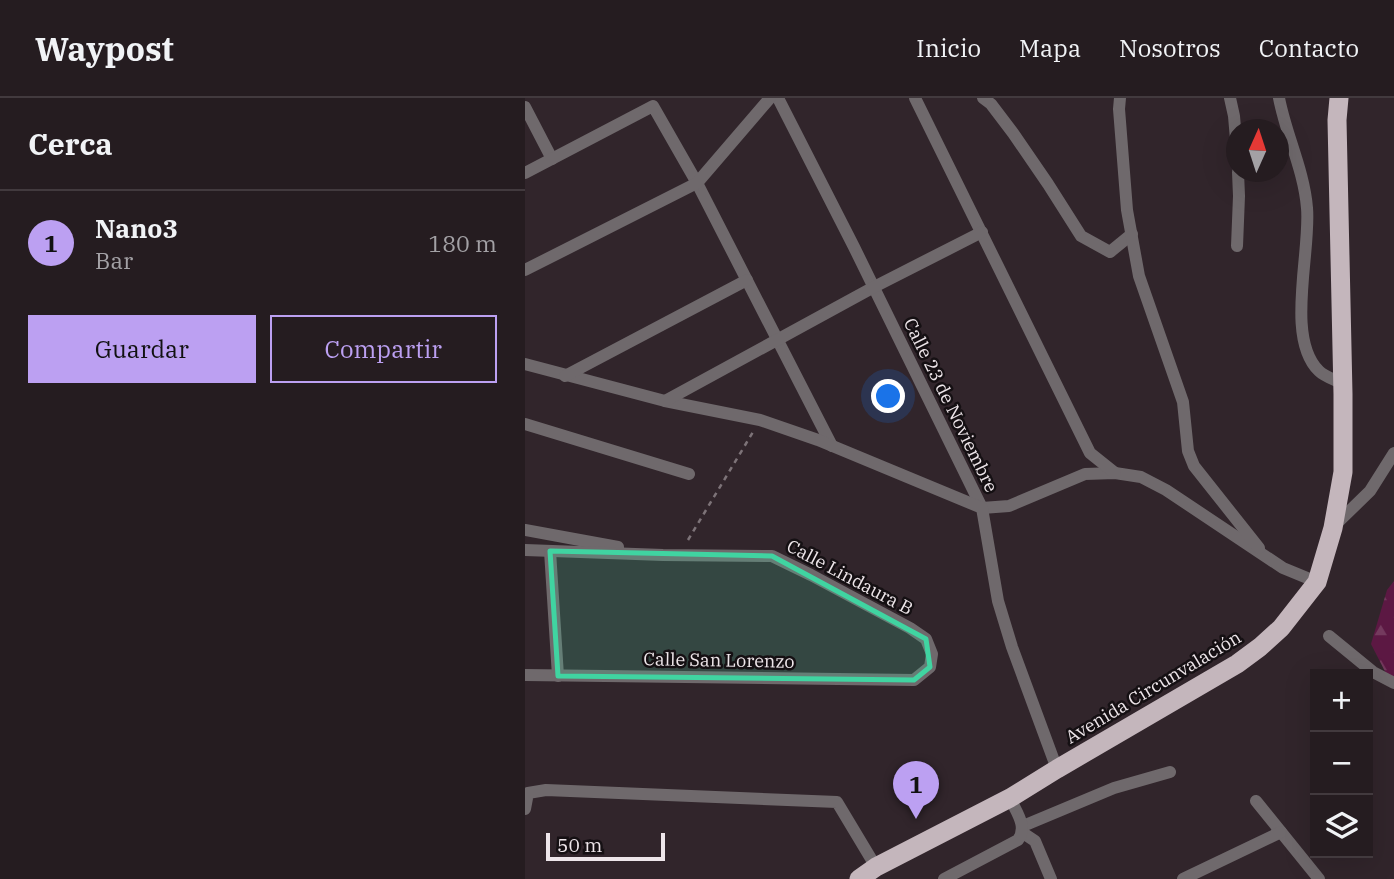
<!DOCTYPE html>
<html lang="es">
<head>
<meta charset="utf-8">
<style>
	:root { --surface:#251c20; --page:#2d2529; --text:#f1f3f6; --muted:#a3a1a5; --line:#423a3e; --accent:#bca0f2 }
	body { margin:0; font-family:"IBM Plex Serif",serif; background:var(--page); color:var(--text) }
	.controls { position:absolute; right:21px; bottom:21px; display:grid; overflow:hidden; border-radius:0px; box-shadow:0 7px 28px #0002 }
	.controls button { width:63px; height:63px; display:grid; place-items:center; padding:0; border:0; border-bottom:2px solid var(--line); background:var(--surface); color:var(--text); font:35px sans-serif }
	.compass { position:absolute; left:701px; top:21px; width:63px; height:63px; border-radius:50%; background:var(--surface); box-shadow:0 7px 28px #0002; rotate:3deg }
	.scale { position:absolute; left:21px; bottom:18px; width:119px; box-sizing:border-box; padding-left:7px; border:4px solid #eee6ea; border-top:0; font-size:19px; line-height:24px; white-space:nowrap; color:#eee6ea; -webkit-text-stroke:5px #151013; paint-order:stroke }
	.you { position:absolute; left:364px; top:299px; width:24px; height:24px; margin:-18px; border:5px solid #fff; border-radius:50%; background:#1a73e8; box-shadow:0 0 0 10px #1a73e833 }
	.badge { display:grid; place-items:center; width:46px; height:46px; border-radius:50%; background:var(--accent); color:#111; font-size:23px; font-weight:700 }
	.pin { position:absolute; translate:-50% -58px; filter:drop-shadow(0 2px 4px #0008) }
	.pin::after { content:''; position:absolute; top:37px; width:24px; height:21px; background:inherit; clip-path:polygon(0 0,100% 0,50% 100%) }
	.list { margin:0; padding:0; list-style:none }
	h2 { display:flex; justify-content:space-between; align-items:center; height:91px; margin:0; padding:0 28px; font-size:30px }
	h2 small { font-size:23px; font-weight:400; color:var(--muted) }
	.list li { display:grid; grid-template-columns:46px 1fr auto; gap:21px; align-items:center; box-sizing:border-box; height:105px; padding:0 28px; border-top:2px solid var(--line) }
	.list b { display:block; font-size:26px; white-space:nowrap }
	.list p { margin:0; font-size:23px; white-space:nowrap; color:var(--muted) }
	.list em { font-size:23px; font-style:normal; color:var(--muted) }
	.actions { display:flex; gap:14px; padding:21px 28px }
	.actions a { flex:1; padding:16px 0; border:2px solid var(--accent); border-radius:0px; text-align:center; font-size:24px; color:var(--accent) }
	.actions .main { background:var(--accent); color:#111 }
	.icon { flex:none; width:38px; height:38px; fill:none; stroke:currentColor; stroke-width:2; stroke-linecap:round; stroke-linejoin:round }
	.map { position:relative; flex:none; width:869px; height:781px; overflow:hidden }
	header { display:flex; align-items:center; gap:42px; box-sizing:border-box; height:98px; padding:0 35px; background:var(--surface); border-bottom:2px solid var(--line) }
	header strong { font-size:33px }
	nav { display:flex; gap:38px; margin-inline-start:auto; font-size:24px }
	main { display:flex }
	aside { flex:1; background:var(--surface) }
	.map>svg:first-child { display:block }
	.forest { fill:url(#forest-firs) }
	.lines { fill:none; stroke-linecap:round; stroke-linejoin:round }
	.path { stroke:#7d7378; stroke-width:2.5; stroke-dasharray:5 5; stroke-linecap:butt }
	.minor { stroke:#6f696c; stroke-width:12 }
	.trunk { stroke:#c4b6bc; stroke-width:19 }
	.marked { fill:#40d4a1; fill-opacity:0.2; stroke:#40d4a1; stroke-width:5; stroke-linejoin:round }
	.labels { text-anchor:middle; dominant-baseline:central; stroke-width:5; stroke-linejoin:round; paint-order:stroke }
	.street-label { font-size:18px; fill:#eee6ea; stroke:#151013 }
</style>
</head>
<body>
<header>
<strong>Waypost</strong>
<nav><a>Inicio</a><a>Mapa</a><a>Nosotros</a><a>Contacto</a></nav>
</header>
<main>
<aside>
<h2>Cerca<small></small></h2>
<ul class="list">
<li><span class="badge">1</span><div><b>Nano3</b><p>Bar</p></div><em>180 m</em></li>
</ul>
<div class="actions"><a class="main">Guardar</a><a>Compartir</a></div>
</aside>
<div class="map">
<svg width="869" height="781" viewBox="0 0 869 781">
	<defs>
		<pattern id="forest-firs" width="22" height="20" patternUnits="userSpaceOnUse" patternTransform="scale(1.75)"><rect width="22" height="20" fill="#5c1843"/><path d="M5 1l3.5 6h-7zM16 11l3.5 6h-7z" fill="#743a5e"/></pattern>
	</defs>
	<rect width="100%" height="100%" fill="#31252b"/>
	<polygon class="forest" points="869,483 869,591 846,546 862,492"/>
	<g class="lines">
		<polyline class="path" points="163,442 228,334"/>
		<g class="minor">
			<polyline points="253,0 329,149 457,410 484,408 560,376 590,375 616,379 641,392 758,470 792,484"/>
			<polyline points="390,0 565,355 590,375"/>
			<polyline points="458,0 466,6 488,35 523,86 556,138 585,154 607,136"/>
			<polyline points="595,0 594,11 602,112 614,178 658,304 663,353 669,368 734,450"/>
			<polyline points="705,0 709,18 712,53"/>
			<path d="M754,0C761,37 779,72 782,110C786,154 760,240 794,273C800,279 811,282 818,286"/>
			<polyline points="0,9 27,61"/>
			<polyline points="0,75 128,8 172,85 307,348"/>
			<polyline points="712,148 714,98 713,74"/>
			<polyline points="0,172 172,85 245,0"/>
			<polyline points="0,266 140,303 235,322 293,342 457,410 473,503 487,549 532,671"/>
			<polyline points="40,278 222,182"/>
			<polyline points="140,303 349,189 457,134"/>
			<polyline points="0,326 164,376"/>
			<polyline points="808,429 845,393 869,355"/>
			<polyline points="0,432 93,449"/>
			<polyline points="0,452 138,457 247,458 286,477 385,530 401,541 407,556 405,569 389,582 0,577"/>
			<polyline points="25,453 33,578"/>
			<polyline points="804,538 848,574 869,585"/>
			<polyline points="731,703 794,781"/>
			<polyline points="0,711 3,695 21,692 312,704 351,769"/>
			<polyline points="498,728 589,690 645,674"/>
			<polyline points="498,735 510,743 526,781"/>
			<path d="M419,781L493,742C503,728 491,714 485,700"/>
			<polyline points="658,781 756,734"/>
		</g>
		<polyline class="trunk" points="334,781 351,769 485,700 532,671 712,566 735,549 756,530 792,484 808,430 818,374 818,296 812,22 814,0"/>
	</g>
	<path class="marked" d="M25,453L247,458L401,541L405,569L389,582L33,578Z"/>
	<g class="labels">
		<g class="street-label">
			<text transform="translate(426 307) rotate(64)">Calle 23 de Noviembre</text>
			<text transform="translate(325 479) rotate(28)">Calle Lindaura B</text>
			<text transform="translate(194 562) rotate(1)">Calle San Lorenzo</text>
			<text transform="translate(628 589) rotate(-31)">Avenida Circunvalación</text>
		</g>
	</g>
</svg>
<div class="controls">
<button>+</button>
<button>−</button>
<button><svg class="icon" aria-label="layers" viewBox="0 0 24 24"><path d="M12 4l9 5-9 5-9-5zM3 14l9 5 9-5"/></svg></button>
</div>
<svg class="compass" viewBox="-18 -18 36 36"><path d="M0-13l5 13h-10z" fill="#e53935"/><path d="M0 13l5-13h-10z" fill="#a3a1a5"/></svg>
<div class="scale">50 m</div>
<div class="you"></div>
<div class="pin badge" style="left:391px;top:721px">1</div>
</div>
</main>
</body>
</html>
